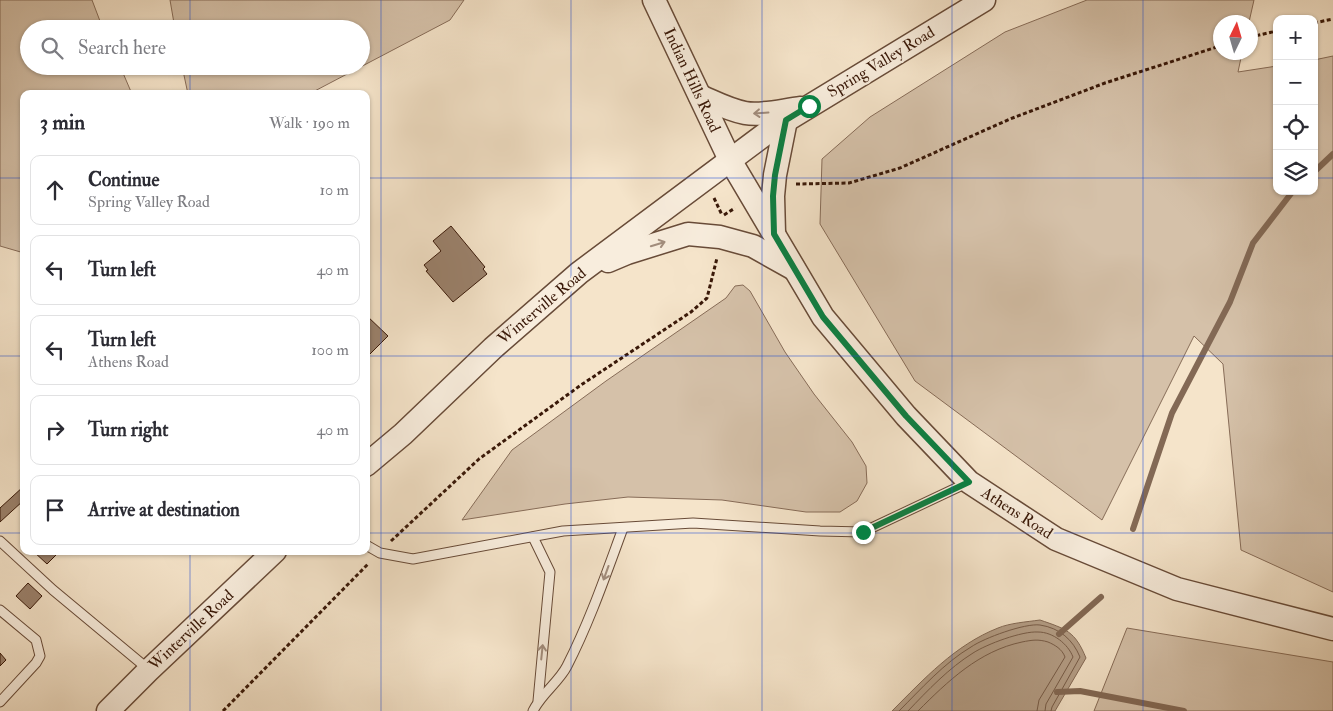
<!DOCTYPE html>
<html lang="en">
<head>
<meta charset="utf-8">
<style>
	:root { --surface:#fff; --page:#f7f7f7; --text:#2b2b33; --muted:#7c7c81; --line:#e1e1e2 }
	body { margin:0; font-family:"IM FELL Double Pica",serif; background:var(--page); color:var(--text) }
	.controls { position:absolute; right:15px; top:15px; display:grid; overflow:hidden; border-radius:10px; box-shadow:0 1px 4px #0004 }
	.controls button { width:45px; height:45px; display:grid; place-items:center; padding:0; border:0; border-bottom:1px solid var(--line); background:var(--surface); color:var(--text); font:25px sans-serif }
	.compass { position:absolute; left:1213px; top:15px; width:45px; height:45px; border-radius:50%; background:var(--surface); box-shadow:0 1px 4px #0004; rotate:5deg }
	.stop { position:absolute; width:15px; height:15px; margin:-11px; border:4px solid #0b8043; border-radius:50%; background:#fff }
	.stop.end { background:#0b8043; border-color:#fff; box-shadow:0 1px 5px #0008 }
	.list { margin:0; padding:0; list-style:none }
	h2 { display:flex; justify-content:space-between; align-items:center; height:65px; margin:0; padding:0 20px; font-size:21px }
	h2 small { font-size:16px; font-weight:400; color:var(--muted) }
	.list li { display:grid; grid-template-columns:32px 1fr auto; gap:15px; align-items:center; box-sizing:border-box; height:70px; margin:0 10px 10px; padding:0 10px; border:1px solid var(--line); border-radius:10px }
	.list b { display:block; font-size:19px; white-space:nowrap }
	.list p { margin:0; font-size:16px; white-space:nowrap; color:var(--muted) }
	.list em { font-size:16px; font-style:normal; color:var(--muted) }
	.icon { flex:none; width:28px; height:28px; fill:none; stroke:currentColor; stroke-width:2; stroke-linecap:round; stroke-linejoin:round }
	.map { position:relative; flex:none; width:1333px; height:711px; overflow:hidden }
	.search { position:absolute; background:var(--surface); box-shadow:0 1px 4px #0004; left:20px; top:20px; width:350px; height:55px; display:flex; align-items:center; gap:12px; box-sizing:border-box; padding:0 18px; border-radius:28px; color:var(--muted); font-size:19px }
	.panel { position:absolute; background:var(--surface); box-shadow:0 1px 4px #0004; left:20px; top:90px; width:350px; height:465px; border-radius:10px }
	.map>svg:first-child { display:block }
	.green { fill:#d5c1a9; stroke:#876c58 }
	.water { fill:#b59f88; stroke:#836955 }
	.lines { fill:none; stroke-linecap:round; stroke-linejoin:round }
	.shore { stroke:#775c48; stroke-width:1 }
	.stream { stroke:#836955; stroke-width:6 }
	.building { fill:#9b826d; stroke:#391808 }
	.service-casing { stroke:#684b38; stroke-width:11 }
	.tertiary-casing { stroke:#684b38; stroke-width:25 }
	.path { stroke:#391808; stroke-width:3; stroke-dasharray:4 2.5; stroke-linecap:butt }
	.service { stroke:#f8eddd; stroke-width:9 }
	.tertiary { stroke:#f8eddd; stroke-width:22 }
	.oneway { stroke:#a28d7d }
	.route { stroke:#0b8043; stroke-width:6 }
	.grid { fill:none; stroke:#1d4ed8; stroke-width:1; stroke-opacity:0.55 }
	.labels { text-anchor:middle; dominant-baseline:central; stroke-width:4.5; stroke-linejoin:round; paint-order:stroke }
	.street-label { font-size:16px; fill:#391808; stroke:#f8eddd }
</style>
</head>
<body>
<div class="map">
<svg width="1333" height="711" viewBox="0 0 1333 711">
	<rect width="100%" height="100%" fill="#f5e4ca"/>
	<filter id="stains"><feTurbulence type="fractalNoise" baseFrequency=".004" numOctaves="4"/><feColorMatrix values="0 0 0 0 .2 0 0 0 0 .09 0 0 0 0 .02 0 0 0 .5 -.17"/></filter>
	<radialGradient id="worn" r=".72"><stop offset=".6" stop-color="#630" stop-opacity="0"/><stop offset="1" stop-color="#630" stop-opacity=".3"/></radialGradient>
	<g class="green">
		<polygon points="0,0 92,0 103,29 29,29 29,66 120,66 132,94 24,94 24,253 0,246"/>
		<polygon points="170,0 464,0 450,20 309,94 188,94 182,66 361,66 361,29 175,29"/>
		<polygon points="1087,0 1254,0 1249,22 1220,22 1220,52 1242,53 1238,72 1277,66 1277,191 1314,191 1314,60 1333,56 1333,592 1241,550 1223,364 1194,336 1102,520 915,381 820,224 822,159 870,117 1005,32"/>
		<polygon points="743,285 750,291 785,352 814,394 852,442 866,466 867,483 857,501 840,512 806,512 722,500 628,497 565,504 462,520 512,450 606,381 726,298 735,286"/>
		<polygon points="1127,628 1333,662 1333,711 1094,711"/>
	</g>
	<path class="water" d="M1040,620C1066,629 1075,631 1086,658L1055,711H892C924,679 955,645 998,628C1010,623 1026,622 1040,620Z"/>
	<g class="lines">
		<g class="shore">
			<path d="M899,711C921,689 944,663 971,647C984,638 1025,623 1040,625C1060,628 1073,640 1080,657L1052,707L1051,711"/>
			<path d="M908,711C928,690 949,668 973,653C987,644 1022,631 1038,632C1053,632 1068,644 1073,657L1046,704L1045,711"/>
			<path d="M918,711C948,681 979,651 1022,642C1032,640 1038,639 1048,642C1055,645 1062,649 1065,657L1039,700L1037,711"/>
		</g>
		<g class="stream">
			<polyline points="1314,172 1333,154"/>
			<polyline points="1133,529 1172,413 1230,302 1253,243 1293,191"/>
			<polyline points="1059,634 1101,597"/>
			<polyline points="1057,692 1080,691 1184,711"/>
		</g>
	</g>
	<g class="building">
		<polygon points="451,226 485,267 483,269 487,274 453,302 426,271 428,270 424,265 441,251 433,241"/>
		<polygon points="366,315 388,336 366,358"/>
		<polygon points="24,486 24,500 0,522 0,508"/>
		<polygon points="33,551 60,551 47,564"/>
		<polygon points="28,583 42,596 30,609 16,596"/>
		<polygon points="0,653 6,660 0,666"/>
	</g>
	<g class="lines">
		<defs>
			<g id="service">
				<polyline points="533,537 550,572 538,701"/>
				<polyline points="0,541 53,590 148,669"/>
				<polyline points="366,545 380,553 413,559 563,531 693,523 820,531 863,532 969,482"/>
				<polyline points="0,610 36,640 40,656 36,663 0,702"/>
				<path d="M533,711C541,694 559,682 567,666C590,621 606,574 623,528"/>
			</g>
			<g id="tertiary">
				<polyline points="654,0 730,160 823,317 906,416 969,482 1056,539 1177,589 1333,629"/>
				<path d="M700,96C714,102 729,110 745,113C762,116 783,110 801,108"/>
				<polyline points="774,233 773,196 775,175 786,120"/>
				<polyline points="608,261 627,253 688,234 720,237 753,246 794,269"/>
				<polyline points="366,465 403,434 493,348 579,273 772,129 984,0"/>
				<polyline points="108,711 149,670 275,551"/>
			</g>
		</defs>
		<use href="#service" class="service-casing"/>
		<use href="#tertiary" class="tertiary-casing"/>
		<g class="path">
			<polyline points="1314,23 1333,19"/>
			<polyline points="1250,37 1277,31"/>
			<polyline points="796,184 849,183 900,168 1010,119 1105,83 1220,46"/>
			<polyline points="714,198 722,215"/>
			<polyline points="724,215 735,208"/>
			<polyline points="391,541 479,459 581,385 691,312 707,298 717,258"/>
			<polyline points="223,711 369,563"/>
		</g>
		<use href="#service" class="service"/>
		<use href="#tertiary" class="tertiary"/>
	</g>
	<defs><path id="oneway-shaft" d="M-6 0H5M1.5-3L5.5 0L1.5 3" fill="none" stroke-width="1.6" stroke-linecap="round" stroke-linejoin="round" transform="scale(1.25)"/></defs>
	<g class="oneway">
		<use href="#oneway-shaft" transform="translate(761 113) rotate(176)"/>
		<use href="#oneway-shaft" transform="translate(658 244) rotate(-17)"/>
		<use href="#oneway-shaft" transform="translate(606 573) rotate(110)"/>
		<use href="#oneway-shaft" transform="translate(542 652) rotate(-84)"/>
	</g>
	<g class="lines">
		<polyline class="route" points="809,106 786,120 775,175 773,196 774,234 823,317 906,416 969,482 863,532"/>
	</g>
	<path class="grid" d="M190,0V29M381,0V711M571,0V711M762,0V711M952,0V711M1143,0V711M190,66V94M0,178H24M366,178H1277M1314,178H1333M0,356H24M366,356H1333M0,533H24M366,533H1333M190,551V711"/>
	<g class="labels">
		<g class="street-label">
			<text transform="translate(881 62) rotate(-31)">Spring Valley Road</text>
			<text transform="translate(692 80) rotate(65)">Indian Hills Road</text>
			<text transform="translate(542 306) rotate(-40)">Winterville Road</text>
			<text transform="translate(1017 513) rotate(33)">Athens Road</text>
			<text transform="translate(191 630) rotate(-43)">Winterville Road</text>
		</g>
	</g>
	<rect width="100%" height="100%" filter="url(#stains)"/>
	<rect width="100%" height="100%" fill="url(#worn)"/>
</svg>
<div class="controls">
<button>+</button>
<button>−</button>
<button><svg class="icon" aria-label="locate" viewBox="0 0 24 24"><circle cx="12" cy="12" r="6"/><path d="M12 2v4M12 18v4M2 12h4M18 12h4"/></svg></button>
<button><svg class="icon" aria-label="layers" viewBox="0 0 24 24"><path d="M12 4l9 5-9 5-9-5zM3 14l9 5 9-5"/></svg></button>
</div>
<svg class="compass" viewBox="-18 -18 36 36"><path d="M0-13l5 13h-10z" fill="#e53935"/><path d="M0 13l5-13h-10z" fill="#7c7c81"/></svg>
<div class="stop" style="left:809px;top:106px"></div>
<div class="stop end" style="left:863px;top:532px"></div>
<div class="search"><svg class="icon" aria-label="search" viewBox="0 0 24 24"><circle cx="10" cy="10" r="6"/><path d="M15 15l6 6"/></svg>Search here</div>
<section class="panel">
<h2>3 min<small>Walk · 190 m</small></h2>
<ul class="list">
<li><svg class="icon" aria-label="ahead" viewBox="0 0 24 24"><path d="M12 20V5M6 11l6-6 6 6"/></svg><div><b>Continue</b><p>Spring Valley Road</p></div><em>10 m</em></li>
<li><svg class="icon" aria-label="left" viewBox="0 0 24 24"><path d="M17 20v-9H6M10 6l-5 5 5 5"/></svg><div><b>Turn left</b></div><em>40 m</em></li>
<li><svg class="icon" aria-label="left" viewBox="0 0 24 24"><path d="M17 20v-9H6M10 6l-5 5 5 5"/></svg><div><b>Turn left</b><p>Athens Road</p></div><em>100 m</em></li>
<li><svg class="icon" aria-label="right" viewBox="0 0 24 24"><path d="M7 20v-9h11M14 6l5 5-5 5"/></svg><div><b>Turn right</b></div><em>40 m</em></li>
<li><svg class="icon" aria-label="arrive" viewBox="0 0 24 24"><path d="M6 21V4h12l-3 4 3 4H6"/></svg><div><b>Arrive at destination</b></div></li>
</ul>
</section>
</div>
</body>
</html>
